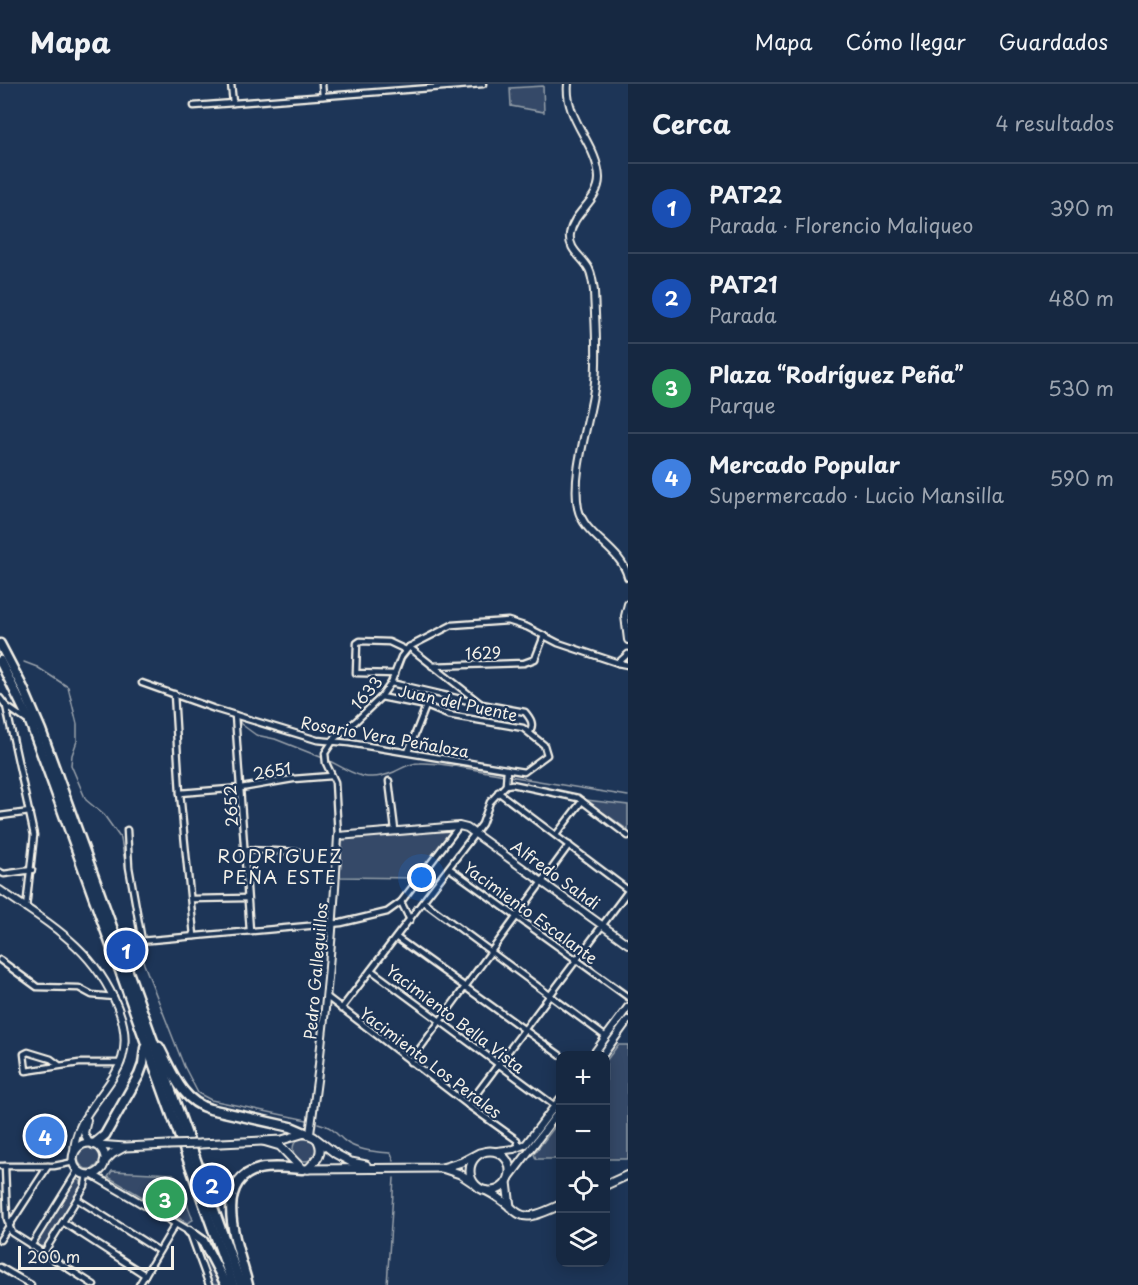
<!DOCTYPE html>
<html lang="es">
<head>
<meta charset="utf-8">
<style>
	:root { --surface:#162841; --page:#1f3048; --text:#f1f3f6; --muted:#9ea6b1; --line:#35445a; --accent:#bca0f2 }
	body { margin:0; font-family:"Playpen Sans",sans-serif; background:var(--page); color:var(--text) }
	.controls { position:absolute; right:18px; bottom:18px; display:grid; overflow:hidden; border-radius:12px; box-shadow:0 3px 15px #0003 }
	.controls button { width:54px; height:54px; display:grid; place-items:center; padding:0; border:0; border-bottom:2px solid var(--line); background:var(--surface); color:var(--text); font:30px sans-serif }
	.scale { position:absolute; left:18px; bottom:15px; width:156px; box-sizing:border-box; padding-left:6px; border:3px solid #f4f1e8; border-top:0; font-size:16px; line-height:21px; white-space:nowrap; color:#f4f1e8; -webkit-text-stroke:4px #1d3557; paint-order:stroke }
	.you { position:absolute; left:422px; top:794px; width:21px; height:21px; margin:-15px; border:4px solid #fff; border-radius:50%; background:#1a73e8; box-shadow:0 0 0 9px #1a73e833 }
	.badge { display:grid; place-items:center; width:39px; height:39px; border-radius:50%; background:var(--accent); color:#fff; font-size:20px; font-weight:700 }
	.pin { position:absolute; translate:-50% -50%; border:3px solid #fff; box-shadow:0 2px 6px #0006 }
	.list { margin:0; padding:0; list-style:none }
	h2 { display:flex; justify-content:space-between; align-items:center; height:78px; margin:0; padding:0 24px; font-size:26px }
	h2 small { font-size:20px; font-weight:400; color:var(--muted) }
	.list li { display:grid; grid-template-columns:39px 1fr auto; gap:18px; align-items:center; box-sizing:border-box; height:90px; padding:0 24px; border-top:2px solid var(--line) }
	.list b { display:block; font-size:22px; white-space:nowrap }
	.list p { margin:0; font-size:20px; white-space:nowrap; color:var(--muted) }
	.list em { font-size:20px; font-style:normal; color:var(--muted) }
	.icon { flex:none; width:33px; height:33px; fill:none; stroke:currentColor; stroke-width:2; stroke-linecap:round; stroke-linejoin:round }
	.map { position:relative; flex:none; width:628px; height:1201px; overflow:hidden }
	header { display:flex; align-items:center; gap:36px; box-sizing:border-box; height:84px; padding:0 30px; background:var(--surface); border-bottom:2px solid var(--line) }
	header strong { font-size:28px }
	nav { display:flex; gap:33px; margin-inline-start:auto; font-size:21px }
	main { display:flex }
	aside { flex:1; background:var(--surface) }
	.map>svg:first-child { display:block }
	.green { fill:#354a67; stroke:#949ea8; stroke-width:1.5 }
	.lines { fill:none; stroke-linecap:round; stroke-linejoin:round }
	.stream { stroke:#9aa2ab; stroke-width:1.5 }
	.street-casing { stroke:#f4f1e8; stroke-width:9 }
	.secondary-casing { stroke:#f4f1e8; stroke-width:10 }
	.primary-casing { stroke:#f4f1e8; stroke-width:11 }
	.highway-casing { stroke:#f4f1e8; stroke-width:13 }
	.street { stroke:#1d3557; stroke-width:4.5 }
	.secondary { stroke:#1d3557; stroke-width:6 }
	.primary { stroke:#1d3557; stroke-width:7 }
	.highway { stroke:#1d3557; stroke-width:8 }
	.primary-bridge-casing { stroke:#f4f1e8; stroke-width:11; stroke-linecap:butt }
	.primary-bridge { stroke:#1d3557; stroke-width:7 }
	.labels { text-anchor:middle; dominant-baseline:central; stroke-width:4.5; stroke-linejoin:round; paint-order:stroke }
	.street-label { font-size:16px; fill:#f4f1e8; stroke:#1d3557 }
	.neighbourhood-label { font-size:18px; letter-spacing:1.5px; fill:#f4f1e8; stroke:#1d3557 }
</style>
</head>
<body>
<header>
<strong>Mapa</strong>
<nav><a>Mapa</a><a>Cómo llegar</a><a>Guardados</a></nav>
</header>
<main>
<div class="map">
<svg width="628" height="1201" viewBox="0 0 628 1201">
	<rect width="100%" height="100%" fill="#1d3557"/>
	<filter id="ink" filterUnits="userSpaceOnUse"><feTurbulence type="fractalNoise" baseFrequency=".0167" numOctaves="2"/><feDisplacementMap in="SourceGraphic" scale="12" xChannelSelector="R" yChannelSelector="G"/><feConvolveMatrix kernelMatrix="1 2 1 2 8 2 1 2 1" color-interpolation-filters="sRGB"/></filter>
	<g filter="url(#ink)">
		<g class="green">
			<polygon points="543,2 544,28 511,22 510,4"/>
			<polygon points="586,716 628,721 628,746"/>
			<polygon points="452,745 415,794 340,793 342,755"/>
			<polygon points="618,961 628,961 628,1075 606,1075 606,977"/>
			<polygon points="560,1036 560,1075 536,1075 534,1070"/>
			<circle cx="305" cy="1065" r="12"/>
			<circle cx="89" cy="1074" r="11"/>
			<polygon points="112,1087 173,1090 177,1093 193,1136 187,1139 108,1093"/>
			<polygon points="76,1095 81,1097 81,1102 45,1161 40,1163 37,1160 38,1156"/>
			<polygon points="194,1150 201,1161 219,1201 210,1201 196,1161"/>
		</g>
		<g class="lines">
			<g class="stream">
				<polyline points="24,578 37,583 68,603 77,640 77,657 72,671 71,681 86,716 104,731 121,755 138,853"/>
				<polyline points="238,634 241,640 256,651 275,655 323,674"/>
				<path d="M328,676C352,689 366,700 394,688C403,684 409,679 420,679C444,678 479,687 504,691"/>
				<polyline points="509,692 628,712"/>
				<polyline points="139,862 144,880 184,982 198,1009 211,1016 307,1036"/>
				<path d="M318,1039C337,1044 335,1052 349,1060C362,1067 377,1068 391,1069L394,1077"/>
				<polyline points="387,1201 394,1094"/>
			</g>
			<defs>
				<g id="street">
					<polyline points="231,0 233,19"/>
					<polyline points="322,0 323,12"/>
					<polyline points="194,22 483,0"/>
					<polyline points="409,563 480,619"/>
					<polyline points="618,579 628,581"/>
					<polyline points="432,582 524,579 535,575 544,552"/>
					<polyline points="395,590 356,589 357,559 360,557 389,558 406,566"/>
					<polyline points="142,599 215,625 317,656 349,659 524,688 547,671 544,661 523,644 448,631 426,622 381,613"/>
					<path d="M391,599L482,620L525,628C531,635 534,640 530,648"/>
					<polyline points="174,610 180,709 194,852"/>
					<polyline points="0,614 6,622 34,751 26,824"/>
					<polyline points="6,622 26,636"/>
					<polyline points="235,631 250,847"/>
					<polyline points="408,668 426,622"/>
					<polyline points="389,697 395,746"/>
					<polyline points="506,701 512,700 578,714 628,752"/>
					<polyline points="498,708 628,806"/>
					<polyline points="180,709 241,704 293,695 332,692"/>
					<polyline points="0,732 30,728"/>
					<polyline points="127,746 129,783 142,857"/>
					<polyline points="556,751 582,717"/>
					<polyline points="338,752 335,698 326,679 325,669 335,654 356,637 381,613 391,599 401,573 409,563 452,541 508,537 527,543 558,559 618,579 628,570"/>
					<polyline points="244,766 299,768"/>
					<polyline points="449,784 628,913"/>
					<polyline points="0,788 4,790 32,786"/>
					<polyline points="191,815 247,814"/>
					<polyline points="401,818 410,836"/>
					<polyline points="424,818 606,953"/>
					<polyline points="397,854 561,972"/>
					<polyline points="118,859 341,839 387,828 401,818 459,742"/>
					<polyline points="0,876 37,903 79,904 92,911 114,913"/>
					<polyline points="371,886 555,1022"/>
					<polyline points="327,913 468,1021 517,1056 519,1063"/>
					<polyline points="341,925 482,740 490,718 506,701 507,685"/>
					<polyline points="410,978 569,761"/>
					<polyline points="59,981 51,975 28,968 24,970 26,987 79,979 121,979"/>
					<polyline points="468,1021 628,807"/>
					<polyline points="0,1082 54,1082 74,1078"/>
					<polyline points="5,1082 7,1135 12,1149 94,1201"/>
					<polyline points="77,1115 159,1167"/>
					<polyline points="63,1138 145,1191"/>
					<polyline points="190,1149 209,1201"/>
					<polyline points="0,1156 48,1082"/>
					<polyline points="31,1162 78,1086"/>
					<polyline points="43,1170 85,1102 87,1090"/>
					<polyline points="0,1183 31,1201"/>
					<polyline points="139,1201 176,1139"/>
				</g>
				<g id="secondary">
					<path d="M568,0C564,35 598,61 599,94C599,117 573,128 570,150C568,166 582,172 589,185C592,191 593,199 594,207C595,236 598,268 595,298C591,335 571,387 578,424C584,453 621,464 628,493"/>
					<polyline points="628,520 625,532 628,556"/>
					<path d="M0,806C51,841 94,864 118,924C127,947 128,969 115,990C100,1016 73,1038 74,1071"/>
					<polyline points="592,972 628,923"/>
					<polyline points="602,972 628,936"/>
					<polyline points="87,1036 84,1049 89,1059"/>
					<path d="M310,1050C324,951 333,852 338,752L459,742L467,744L628,860"/>
					<polyline points="497,1067 514,1065 526,1060 560,1015"/>
					<polyline points="91,1090 189,1147"/>
					<polyline points="509,1094 560,1026"/>
				</g>
				<g id="primary">
					<polyline points="263,1057 280,1062 302,1085 442,1084 462,1078 479,1069"/>
					<circle cx="89" cy="1075" r="16"/>
					<polyline points="200,1060 282,1056 305,1049 314,1053 336,1070 351,1078 366,1081"/>
					<polyline points="97,1061 125,1063 168,1061"/>
					<circle cx="490" cy="1087" r="20"/>
					<polyline points="104,1078 112,1070 123,1064"/>
					<polyline points="442,1084 460,1090 472,1098"/>
					<path d="M308,1085C317,1076 324,1069 318,1057"/>
					<polyline points="507,1098 510,1123"/>
					<polyline points="606,1101 628,1091"/>
					<path d="M487,1107C526,1127 511,1144 560,1121"/>
				</g>
				<g id="highway">
					<polyline points="0,560 23,604 41,646 241,1201"/>
					<polyline points="0,577 30,638 50,692 233,1201"/>
					<path d="M159,963C172,987 181,1017 210,1025L291,1043L305,1049"/>
					<polyline points="94,1060 105,1051 139,991 143,980 145,964"/>
					<polyline points="189,1147 203,1157 226,1201"/>
					<path d="M248,1201C240,1168 209,1098 259,1085C273,1082 288,1084 302,1085"/>
				</g>
			</defs>
			<use href="#street" class="street-casing"/>
			<use href="#secondary" class="secondary-casing"/>
			<use href="#primary" class="primary-casing"/>
			<use href="#highway" class="highway-casing"/>
			<use href="#street" class="street"/>
			<use href="#secondary" class="secondary"/>
			<use href="#primary" class="primary"/>
			<use href="#highway" class="highway"/>
			<defs>
				<polyline id="primary-bridge" points="168,1061 200,1060"/>
			</defs>
			<use href="#primary-bridge" class="primary-bridge-casing"/>
			<use href="#primary-bridge" class="primary-bridge"/>
		</g>
	</g>
	<g class="labels">
		<g class="street-label">
			<text transform="translate(483 568) rotate(-2)">1629</text>
			<text transform="translate(366 608) rotate(-49)">1633</text>
			<text transform="translate(458 618) rotate(12)">Juan del Puente</text>
			<text transform="translate(385 652) rotate(10)">Rosario Vera Peñaloza</text>
			<text transform="translate(272 686) rotate(-9)">2651</text>
			<text transform="translate(230 722) rotate(-93)">2652</text>
			<text transform="translate(556 790) rotate(36)">Alfredo Sahdi</text>
			<text transform="translate(531 828) rotate(36)">Yacimiento Escalante</text>
			<text transform="translate(315 887) rotate(-85)">Pedro Galleguillos</text>
			<text transform="translate(456 934) rotate(37)">Yacimiento Bella Vista</text>
			<text transform="translate(431 978) rotate(37)">Yacimiento Los Perales</text>
		</g>
		<g class="neighbourhood-label">
			<text x="280" y="771">RODRIGUEZ<tspan x="280" dy="21">PEÑA ESTE</tspan></text>
		</g>
	</g>
</svg>
<div class="controls">
<button>+</button>
<button>−</button>
<button><svg class="icon" aria-label="locate" viewBox="0 0 24 24"><circle cx="12" cy="12" r="6"/><path d="M12 2v4M12 18v4M2 12h4M18 12h4"/></svg></button>
<button><svg class="icon" aria-label="layers" viewBox="0 0 24 24"><path d="M12 4l9 5-9 5-9-5zM3 14l9 5 9-5"/></svg></button>
</div>
<div class="scale">200 m</div>
<div class="you"></div>
<div class="pin badge" style="left:126px;top:866px;background:#1a4fb4">1</div>
<div class="pin badge" style="left:212px;top:1101px;background:#1a4fb4">2</div>
<div class="pin badge" style="left:165px;top:1115px;background:#2e9e5b">3</div>
<div class="pin badge" style="left:45px;top:1052px;background:#3f7fe0">4</div>
</div>
<aside>
<h2>Cerca<small>4 resultados</small></h2>
<ul class="list">
<li><span class="badge" style="background:#1a4fb4">1</span><div><b>PAT22</b><p>Parada · Florencio Maliqueo</p></div><em>390 m</em></li>
<li><span class="badge" style="background:#1a4fb4">2</span><div><b>PAT21</b><p>Parada</p></div><em>480 m</em></li>
<li><span class="badge" style="background:#2e9e5b">3</span><div><b>Plaza “Rodríguez Peña”</b><p>Parque</p></div><em>530 m</em></li>
<li><span class="badge" style="background:#3f7fe0">4</span><div><b>Mercado Popular</b><p>Supermercado · Lucio Mansilla</p></div><em>590 m</em></li>
</ul>
</aside>
</main>
</body>
</html>
